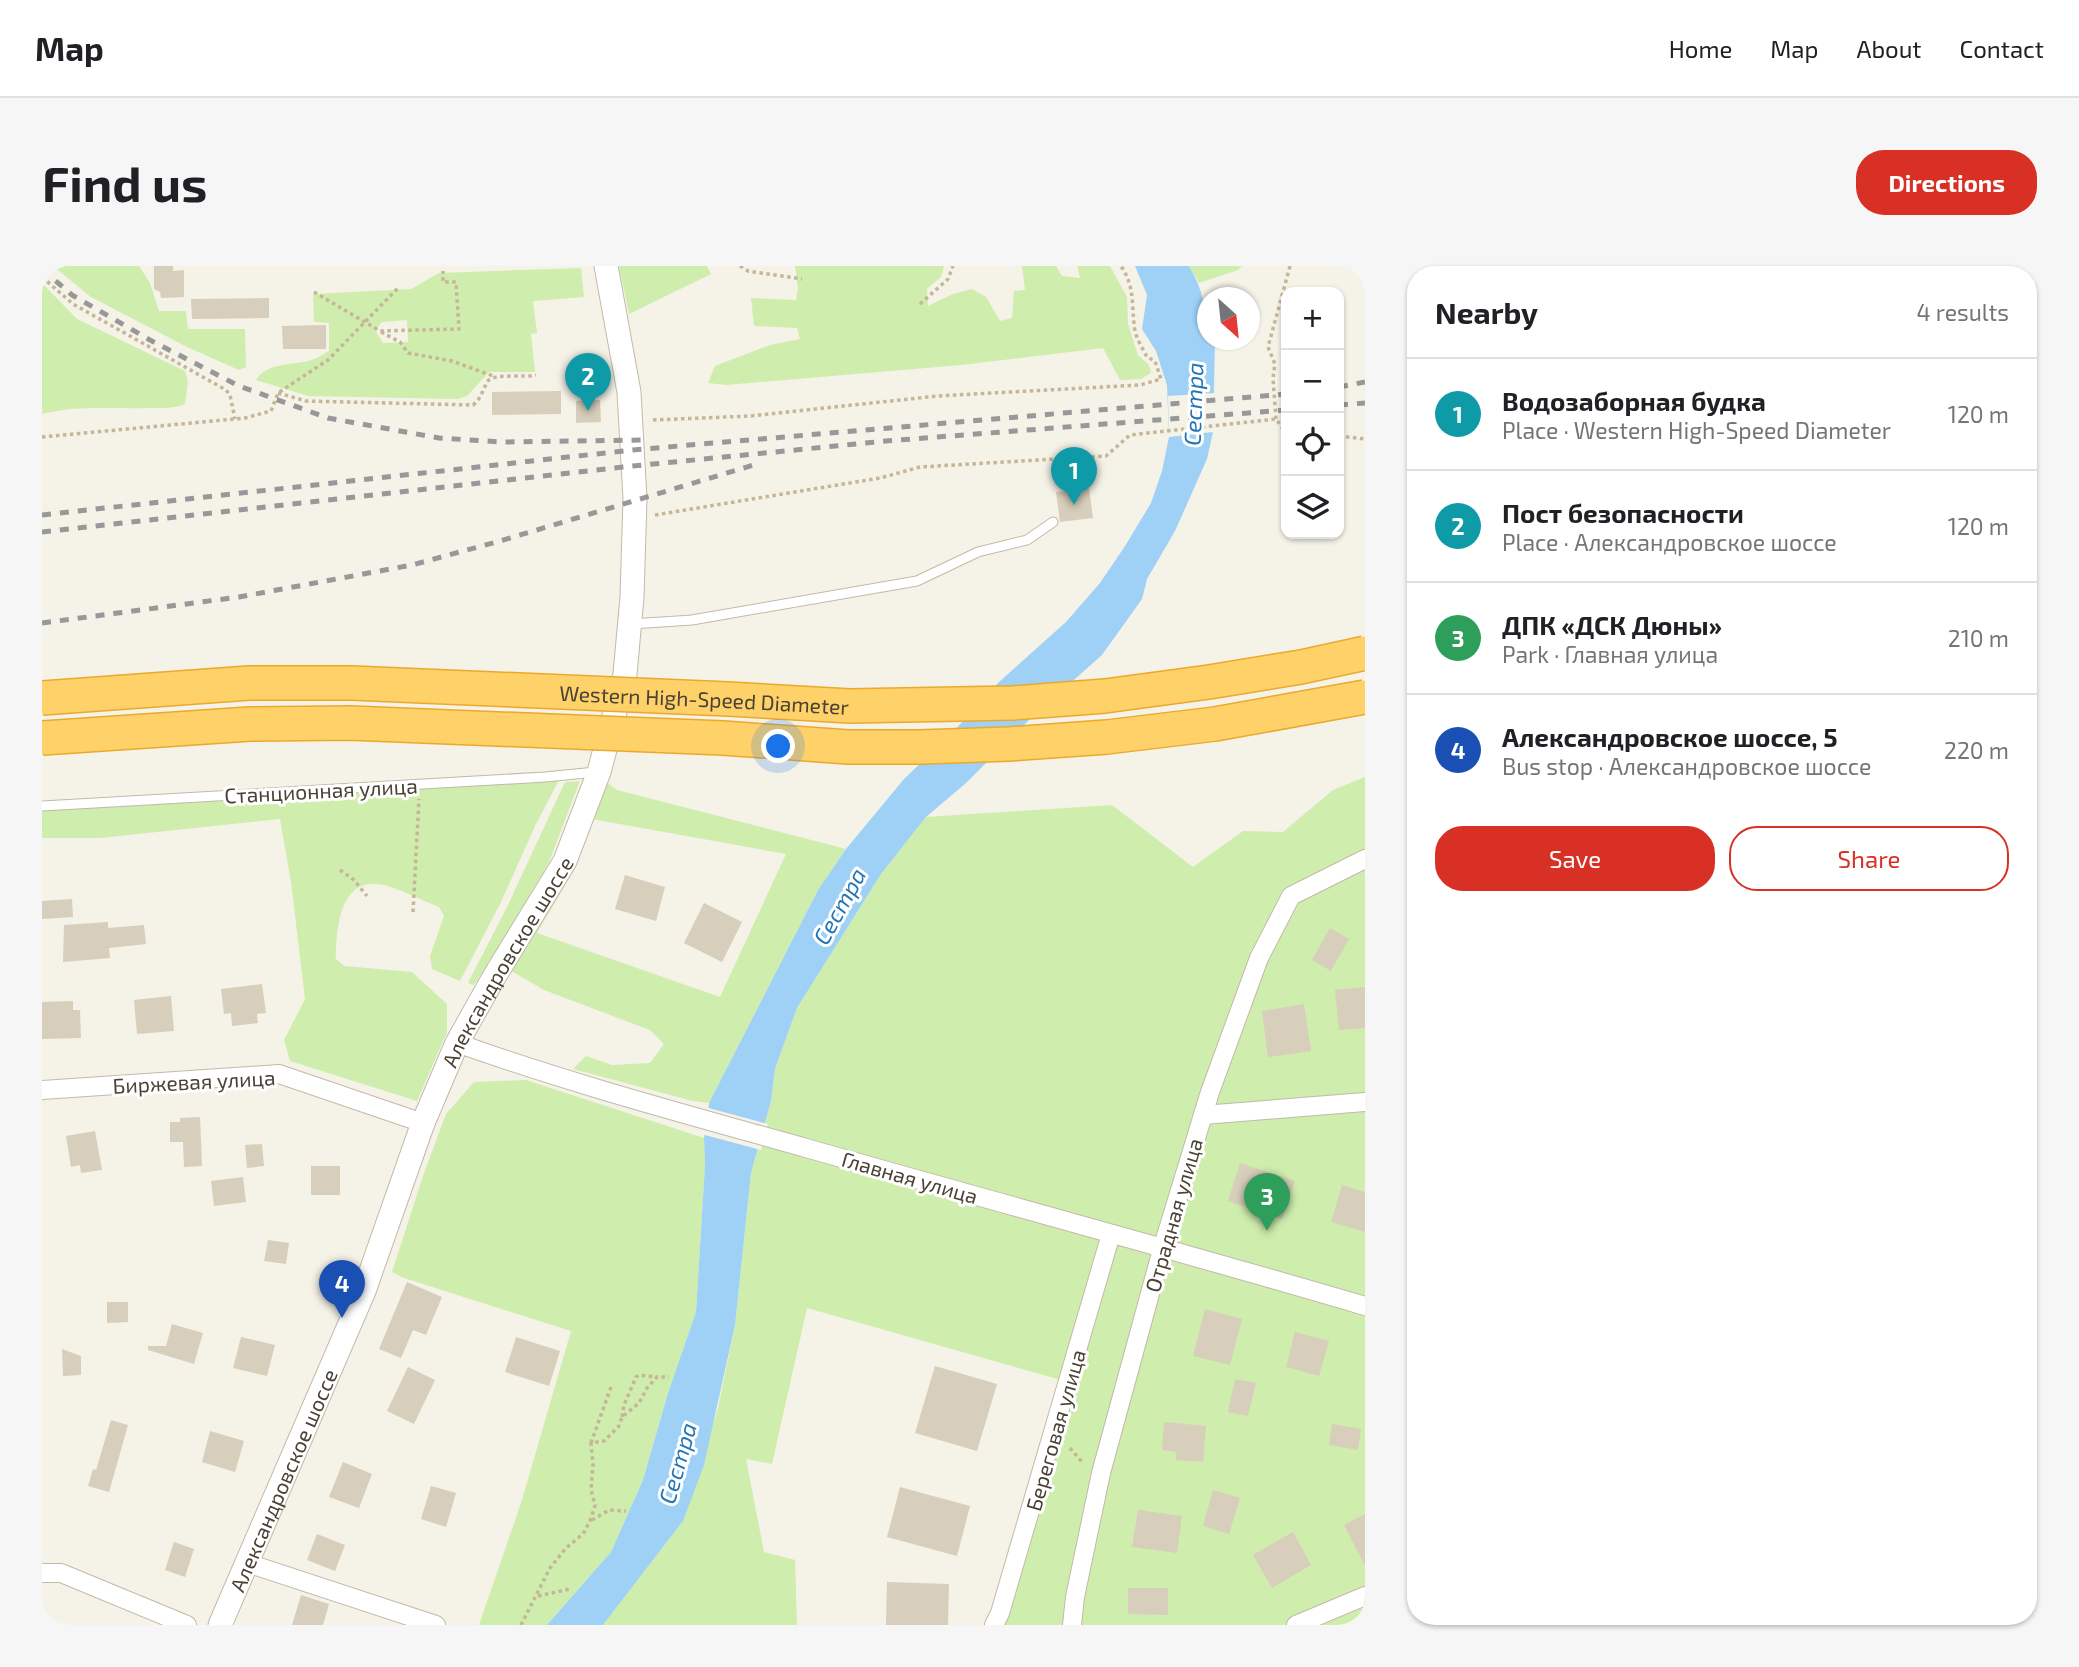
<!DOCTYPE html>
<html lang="en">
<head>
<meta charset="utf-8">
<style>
	:root { --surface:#fff; --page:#f6f6f6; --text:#202124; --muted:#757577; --line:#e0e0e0; --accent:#d93025 }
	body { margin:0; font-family:"Exo 2",sans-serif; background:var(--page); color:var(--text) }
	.controls { position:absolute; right:21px; top:21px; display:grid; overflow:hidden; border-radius:14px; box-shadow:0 2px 5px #0004 }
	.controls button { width:63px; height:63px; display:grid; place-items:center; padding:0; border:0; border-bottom:2px solid var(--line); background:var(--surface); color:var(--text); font:35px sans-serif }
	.compass { position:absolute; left:1155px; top:21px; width:63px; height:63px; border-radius:50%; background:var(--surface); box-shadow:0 2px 5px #0004; rotate:153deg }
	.you { position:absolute; left:737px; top:481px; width:24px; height:24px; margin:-18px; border:5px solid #fff; border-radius:50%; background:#1a73e8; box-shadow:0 0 0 10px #1a73e833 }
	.badge { display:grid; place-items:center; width:46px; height:46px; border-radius:50%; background:var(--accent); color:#fff; font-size:23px; font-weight:700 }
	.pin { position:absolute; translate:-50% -58px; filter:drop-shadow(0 2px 4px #0008) }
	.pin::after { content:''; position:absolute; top:37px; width:24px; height:21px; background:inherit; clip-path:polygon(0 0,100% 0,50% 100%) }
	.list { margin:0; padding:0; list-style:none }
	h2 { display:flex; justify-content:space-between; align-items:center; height:91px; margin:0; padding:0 28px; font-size:30px }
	h2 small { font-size:23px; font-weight:400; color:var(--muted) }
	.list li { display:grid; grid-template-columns:46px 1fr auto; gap:21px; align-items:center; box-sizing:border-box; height:112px; padding:0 28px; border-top:2px solid var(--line) }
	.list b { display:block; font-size:26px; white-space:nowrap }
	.list p { margin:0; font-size:23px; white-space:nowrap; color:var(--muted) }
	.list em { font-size:23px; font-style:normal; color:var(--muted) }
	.actions { display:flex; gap:14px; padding:21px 28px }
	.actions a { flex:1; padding:16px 0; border:2px solid var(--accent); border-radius:28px; text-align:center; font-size:24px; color:var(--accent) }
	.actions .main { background:var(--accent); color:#fff }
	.icon { flex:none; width:38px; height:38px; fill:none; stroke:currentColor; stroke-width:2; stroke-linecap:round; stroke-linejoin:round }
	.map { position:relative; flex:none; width:1323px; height:1359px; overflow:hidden; border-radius:28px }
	header { display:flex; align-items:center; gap:42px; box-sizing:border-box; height:98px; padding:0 35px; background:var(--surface); border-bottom:2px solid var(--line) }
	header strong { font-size:33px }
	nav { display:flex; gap:38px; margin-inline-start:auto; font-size:24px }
	.intro { display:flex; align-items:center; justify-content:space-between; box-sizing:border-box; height:168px; padding:0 42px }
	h1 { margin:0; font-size:49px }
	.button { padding:18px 32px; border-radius:28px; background:var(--accent); color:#fff; font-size:24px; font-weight:700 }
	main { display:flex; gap:42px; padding:0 42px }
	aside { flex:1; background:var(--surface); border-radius:28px; box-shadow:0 2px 5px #0004 }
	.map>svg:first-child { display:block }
	.green { fill:#cfedad; fill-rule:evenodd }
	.water { fill:#9fd1f7 }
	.pier { fill:#f5f2e8 }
	.building { fill:#d8cebc }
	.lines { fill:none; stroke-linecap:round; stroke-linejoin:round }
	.service-casing { stroke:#c2baa9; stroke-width:11 }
	.minor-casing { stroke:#c2baa9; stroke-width:20 }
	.tertiary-casing { stroke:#c2baa9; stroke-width:25 }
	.path { stroke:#c5b699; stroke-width:3.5; stroke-dasharray:3.5 3.5; stroke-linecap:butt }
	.service { stroke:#fff; stroke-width:9 }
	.minor { stroke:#fff; stroke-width:18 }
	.tertiary { stroke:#fff; stroke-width:23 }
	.rail { stroke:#989898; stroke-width:5; stroke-dasharray:9 9; stroke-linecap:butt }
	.motorway-bridge-casing { stroke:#eba92c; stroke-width:36; stroke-linecap:butt }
	.motorway-bridge { stroke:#ffd169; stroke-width:33 }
	.labels { text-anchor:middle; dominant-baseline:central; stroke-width:6; stroke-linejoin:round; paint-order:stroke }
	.street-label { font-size:21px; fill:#4a4236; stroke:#fff }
	.water-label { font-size:23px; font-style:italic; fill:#2376b7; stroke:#fff }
</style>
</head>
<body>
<header>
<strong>Map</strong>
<nav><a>Home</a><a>Map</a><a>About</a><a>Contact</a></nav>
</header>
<div class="intro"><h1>Find us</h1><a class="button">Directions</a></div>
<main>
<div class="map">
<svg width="1323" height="1359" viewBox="0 0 1323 1359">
	<rect width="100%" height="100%" fill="#f5f2e8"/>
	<g class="green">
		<polygon points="11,0 97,0 108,17 117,45 144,45 146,63 203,63 204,101 197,104 145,81 49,31"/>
		<polygon points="577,0 665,0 669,8 587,48"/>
		<polygon points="753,0 902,0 899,11 885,23 886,40 911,28 930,23 944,31 958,55 970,52 972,25 983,24 980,0 1014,0 1020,10 1038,12 1035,0 1068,0 1085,31 1086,58 1096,89 1107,99 1109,107 1099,113 1078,114 1061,82 919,99 684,119 666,117 673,100 728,79 758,73 755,62 712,60 709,32 754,34 756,22"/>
		<polygon points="1147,0 1200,0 1196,4 1157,17"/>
		<path d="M539,2L542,31L491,35L495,67L489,68L493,106H447L425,130L416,133L266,130L214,114C225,97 248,99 266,95C274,93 280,89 287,85V57L272,56L271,28L369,23L397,7ZM365,54L366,76L341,77L333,64L340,56Z"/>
		<path d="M0,17L35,53L143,105L146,115L143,138C130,143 118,142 105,142C70,143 34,139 0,148Z"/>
		<path d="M556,510L575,524L804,583L776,624L667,837L651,835L531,803L544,790L570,799L608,797L622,778L608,764L502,724L459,699ZM550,553L744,588L678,731L495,667L532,604Z"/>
		<polygon points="1323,511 1323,1359 952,1359 1026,1116 765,1042 730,1198 704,1193 722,1286 753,1294 755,1359 561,1359 641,1255 676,1142 693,1059 709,907 729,835 733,803 755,742 839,608 884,551 1070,539 1151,601 1201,565 1241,566 1291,524"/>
		<path d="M517,514L494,558L459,636L418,715L390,703L388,690L402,650L397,641C381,635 352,620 336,618C297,613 294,666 294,693L302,700L370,706L405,738V766L375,835L248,795L242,774L263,733L249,616L238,553L58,572H0V540L384,518Z"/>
		<polygon points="538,515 507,596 479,646 432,719 426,717 466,639 523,516"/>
		<polygon points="484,814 662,872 663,899 654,1046 626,1127 601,1214 569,1286 505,1359 437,1359 480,1234 529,1065 362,1012 350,1006 381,910 404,848 432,816"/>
	</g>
	<path class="water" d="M1093,0H1147C1161,23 1165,46 1166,74L1173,75L1171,166L1165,193L1133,265L1105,313L1100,333L1060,389L989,452L924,517L884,551L839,608L755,742L733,803L729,835L709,907L693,1059L662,1199L641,1255L561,1359H505L569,1286L601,1214L626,1127L654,1046L663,899L662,872L667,837L776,624L804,583L862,513L910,467L957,416L1024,356L1058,317L1083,280L1109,237L1120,205L1127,171L1125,119L1114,85L1100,63L1105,29Z"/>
	<g class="pier">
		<polygon points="1173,127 1171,166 1127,171 1126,130"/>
		<polygon points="663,841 726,858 719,884 659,868"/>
	</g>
	<g class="building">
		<polygon points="112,0 131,0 131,5 142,4 142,31 119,32 118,26 112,23"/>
		<polygon points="227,32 227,52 150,53 149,33"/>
		<polygon points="284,59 284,83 241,83 240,60"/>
		<polygon points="519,125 519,148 450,149 450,126"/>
		<polygon points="558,134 559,156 534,157 534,135"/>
		<polygon points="1047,222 1051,252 1018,256 1014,226"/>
		<polygon points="583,609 623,621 614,655 573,643"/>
		<polygon points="30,633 31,651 0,653 0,635"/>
		<polygon points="662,637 700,656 680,696 642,677"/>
		<polygon points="66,656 66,662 102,659 104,678 67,682 68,692 21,696 22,659"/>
		<polygon points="1288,662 1307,673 1289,705 1270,694"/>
		<polygon points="220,718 224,747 215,748 216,757 190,760 189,747 182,748 179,723"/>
		<polygon points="1323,721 1323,762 1297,764 1293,724"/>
		<polygon points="129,730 132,765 95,768 92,734"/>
		<polygon points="31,735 31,744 38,744 39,772 0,773 0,736"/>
		<polygon points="1262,738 1269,785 1226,791 1220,745"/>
		<polygon points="158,851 160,900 142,901 141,876 128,876 128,856 138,856 138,852"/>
		<polygon points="53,865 60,904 39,907 38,899 29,901 24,870"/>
		<polygon points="220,878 222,900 205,902 203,879"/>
		<polygon points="1198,897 1253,915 1240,953 1186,935"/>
		<rect x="269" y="900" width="29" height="29"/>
		<polygon points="201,911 204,936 172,940 169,915"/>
		<polygon points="1300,919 1323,926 1323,966 1289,956"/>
		<polygon points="226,974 247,977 244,998 222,995"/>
		<polygon points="365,1016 400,1031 384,1069 371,1064 359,1092 337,1083"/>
		<polygon points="65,1036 86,1036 86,1056 65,1057"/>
		<polygon points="1163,1043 1200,1053 1188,1099 1151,1090"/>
		<polygon points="130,1058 161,1067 152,1098 106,1084 106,1080 124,1080"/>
		<polygon points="1253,1066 1287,1075 1277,1110 1244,1101"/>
		<polygon points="199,1071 233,1079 225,1110 191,1102"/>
		<polygon points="474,1071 518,1085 507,1120 463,1106"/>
		<polygon points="20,1083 39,1090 39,1109 21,1110"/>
		<polygon points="893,1100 955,1118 935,1185 873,1167"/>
		<polygon points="366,1101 393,1114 372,1158 345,1145"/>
		<polygon points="1193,1113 1214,1117 1206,1150 1186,1146"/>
		<polygon points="69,1154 86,1159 67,1226 46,1220 51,1203 54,1204"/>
		<polygon points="1122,1156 1164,1160 1161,1196 1134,1194 1134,1186 1120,1184"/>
		<polygon points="1290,1158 1319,1163 1316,1184 1287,1179"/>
		<polygon points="168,1165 202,1175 193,1206 160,1196"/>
		<polygon points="301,1196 330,1208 317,1242 287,1231"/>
		<polygon points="389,1220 414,1227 404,1261 379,1253"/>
		<polygon points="858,1221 928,1240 915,1290 845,1271"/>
		<polygon points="1171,1224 1198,1232 1187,1268 1161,1260"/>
		<polygon points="1096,1244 1140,1250 1135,1287 1090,1281"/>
		<polygon points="1323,1248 1323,1300 1302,1259"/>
		<polygon points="1251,1266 1269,1299 1230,1322 1211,1289"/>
		<polygon points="275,1268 303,1279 293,1305 265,1294"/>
		<polygon points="132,1276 152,1283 143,1311 123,1304"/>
		<polygon points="845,1316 907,1318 906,1359 844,1359"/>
		<polygon points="1086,1322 1126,1322 1126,1349 1086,1348"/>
		<polygon points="259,1329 287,1338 281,1359 250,1359"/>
	</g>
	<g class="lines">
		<defs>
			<g id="service">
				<polyline points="589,358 650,354 875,315 936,286 985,274 1011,256"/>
				<polyline points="0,540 503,511 554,506"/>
			</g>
			<g id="minor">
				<path d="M415,777C530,818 647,849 764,882C950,935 1137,985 1323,1040"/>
				<polyline points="0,824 237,808 381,857"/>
				<polyline points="1161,849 1323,836"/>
				<polyline points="205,1297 394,1359"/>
				<polyline points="0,1307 19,1307 145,1359"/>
				<polyline points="952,1359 958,1347 1069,968"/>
				<polyline points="1030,1359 1033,1331 1059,1207 1121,980 1168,826 1217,692 1249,630 1323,593"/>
				<polyline points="1254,1359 1323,1330"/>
			</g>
			<g id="tertiary">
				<path id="s1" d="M178,1359L322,1025L381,857L415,777L452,711L523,595L557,506L583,408L590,331L593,233L587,126L564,0"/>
			</g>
		</defs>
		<use href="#service" class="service-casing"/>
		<use href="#minor" class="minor-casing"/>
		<use href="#tertiary" class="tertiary-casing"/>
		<g class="path">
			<polyline points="698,0 706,5 760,13"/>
			<polyline points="0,11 31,38 184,124 188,129 193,153"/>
			<polyline points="272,26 338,65 417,63 414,16 401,16 401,5"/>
			<polyline points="878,38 906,13 911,0"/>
			<polyline points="339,66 358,76 366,87 410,95 451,110"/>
			<path d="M236,127L264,135L431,139C440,132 440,124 446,115C451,107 483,112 494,109"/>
			<polyline points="1234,153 1231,112 1233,98 1226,81 1248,0"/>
			<path d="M611,154L708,150L895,130L1098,119L1119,113L1113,95L1105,91C1101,83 1095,74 1093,65C1089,42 1094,22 1079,0"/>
			<polyline points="1297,170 1323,173"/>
			<polyline points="0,171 203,152 229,145 236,127 286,94 357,21"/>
			<polyline points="613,249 838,212 878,201 1064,190 1088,169 1234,153 1241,163 1244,163"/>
			<polyline points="298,604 312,614 325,630"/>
			<polyline points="371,646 377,533"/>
			<polyline points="580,1151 582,1139 594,1111 597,1109 615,1111"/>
			<polyline points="549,1177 569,1121"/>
			<polyline points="1028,1182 1041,1197"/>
			<polyline points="550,1254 567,1244 584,1245"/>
			<polyline points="496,1330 528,1323"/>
			<polyline points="479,1359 508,1302 524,1282 541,1268 548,1255 553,1240 549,1223 551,1199 549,1177 562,1175 577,1160 580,1151 597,1137 605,1122 615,1111 627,1111"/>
		</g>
		<use href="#service" class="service"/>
		<use href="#minor" class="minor"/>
		<use href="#tertiary" class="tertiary"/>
		<g class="rail">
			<polyline points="0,3 30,29 108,74 197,120 286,152 397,172 460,176 603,174"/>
			<polyline points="1297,121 1323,116"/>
			<polyline points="1297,139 1323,137"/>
			<polyline points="0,249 590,184 1244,128"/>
			<polyline points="0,266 581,201 844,175 1244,144"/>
			<polyline points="0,357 197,331 370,299 458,275 715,198"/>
		</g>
		<defs>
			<g id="motorway-bridge">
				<path id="s2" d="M0,432L207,417H310L686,433L808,440L971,437L1063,430L1167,416L1259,401L1323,387"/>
				<polyline points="0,472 208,458 308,457 681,472 806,481 878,481 967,478 1065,471 1173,458 1323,431"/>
			</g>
		</defs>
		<use href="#motorway-bridge" class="motorway-bridge-casing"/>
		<use href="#motorway-bridge" class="motorway-bridge"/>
	</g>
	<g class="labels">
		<g class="street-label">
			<text stroke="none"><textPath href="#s2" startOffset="663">Western High-Speed Diameter</textPath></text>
			<text transform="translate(279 524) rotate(-3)">Станционная улица</text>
			<text stroke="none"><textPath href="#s1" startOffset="724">Александровское шоссе</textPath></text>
			<text transform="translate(152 815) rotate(-3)">Биржевая улица</text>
			<text transform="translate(868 911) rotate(16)">Главная улица</text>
			<text transform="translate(1131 949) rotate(-74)">Отрадная улица</text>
			<text transform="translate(1013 1164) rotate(-74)">Береговая улица</text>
			<text stroke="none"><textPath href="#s1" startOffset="158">Александровское шоссе</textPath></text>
		</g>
		<g class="water-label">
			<text transform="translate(1151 138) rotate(-88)">Сестра</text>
			<text transform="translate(797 640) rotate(-61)">Сестра</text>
			<text transform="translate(635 1197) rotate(-74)">Сестра</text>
		</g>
	</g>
</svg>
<div class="controls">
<button>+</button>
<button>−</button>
<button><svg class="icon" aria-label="locate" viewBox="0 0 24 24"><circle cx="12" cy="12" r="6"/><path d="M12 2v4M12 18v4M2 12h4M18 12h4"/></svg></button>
<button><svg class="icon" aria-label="layers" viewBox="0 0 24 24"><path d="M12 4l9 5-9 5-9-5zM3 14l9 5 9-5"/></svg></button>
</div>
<svg class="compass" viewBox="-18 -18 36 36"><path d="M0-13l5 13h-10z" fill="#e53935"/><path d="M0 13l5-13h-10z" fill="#757577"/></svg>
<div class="you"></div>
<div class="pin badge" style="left:1032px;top:239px;background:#0f9aa8">1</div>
<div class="pin badge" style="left:546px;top:145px;background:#0f9aa8">2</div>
<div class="pin badge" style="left:1225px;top:965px;background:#2e9e5b">3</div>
<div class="pin badge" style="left:300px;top:1052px;background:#1a4fb4">4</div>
</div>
<aside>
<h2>Nearby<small>4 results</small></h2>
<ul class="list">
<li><span class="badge" style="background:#0f9aa8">1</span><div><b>Водозаборная будка</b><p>Place · Western High-Speed Diameter</p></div><em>120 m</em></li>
<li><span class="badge" style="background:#0f9aa8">2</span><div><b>Пост безопасности</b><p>Place · Александровское шоссе</p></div><em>120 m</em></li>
<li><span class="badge" style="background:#2e9e5b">3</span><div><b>ДПК «ДСК Дюны»</b><p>Park · Главная улица</p></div><em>210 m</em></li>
<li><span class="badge" style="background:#1a4fb4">4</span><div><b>Александровское шоссе, 5</b><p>Bus stop · Александровское шоссе</p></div><em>220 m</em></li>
</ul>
<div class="actions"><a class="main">Save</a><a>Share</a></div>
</aside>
</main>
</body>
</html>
